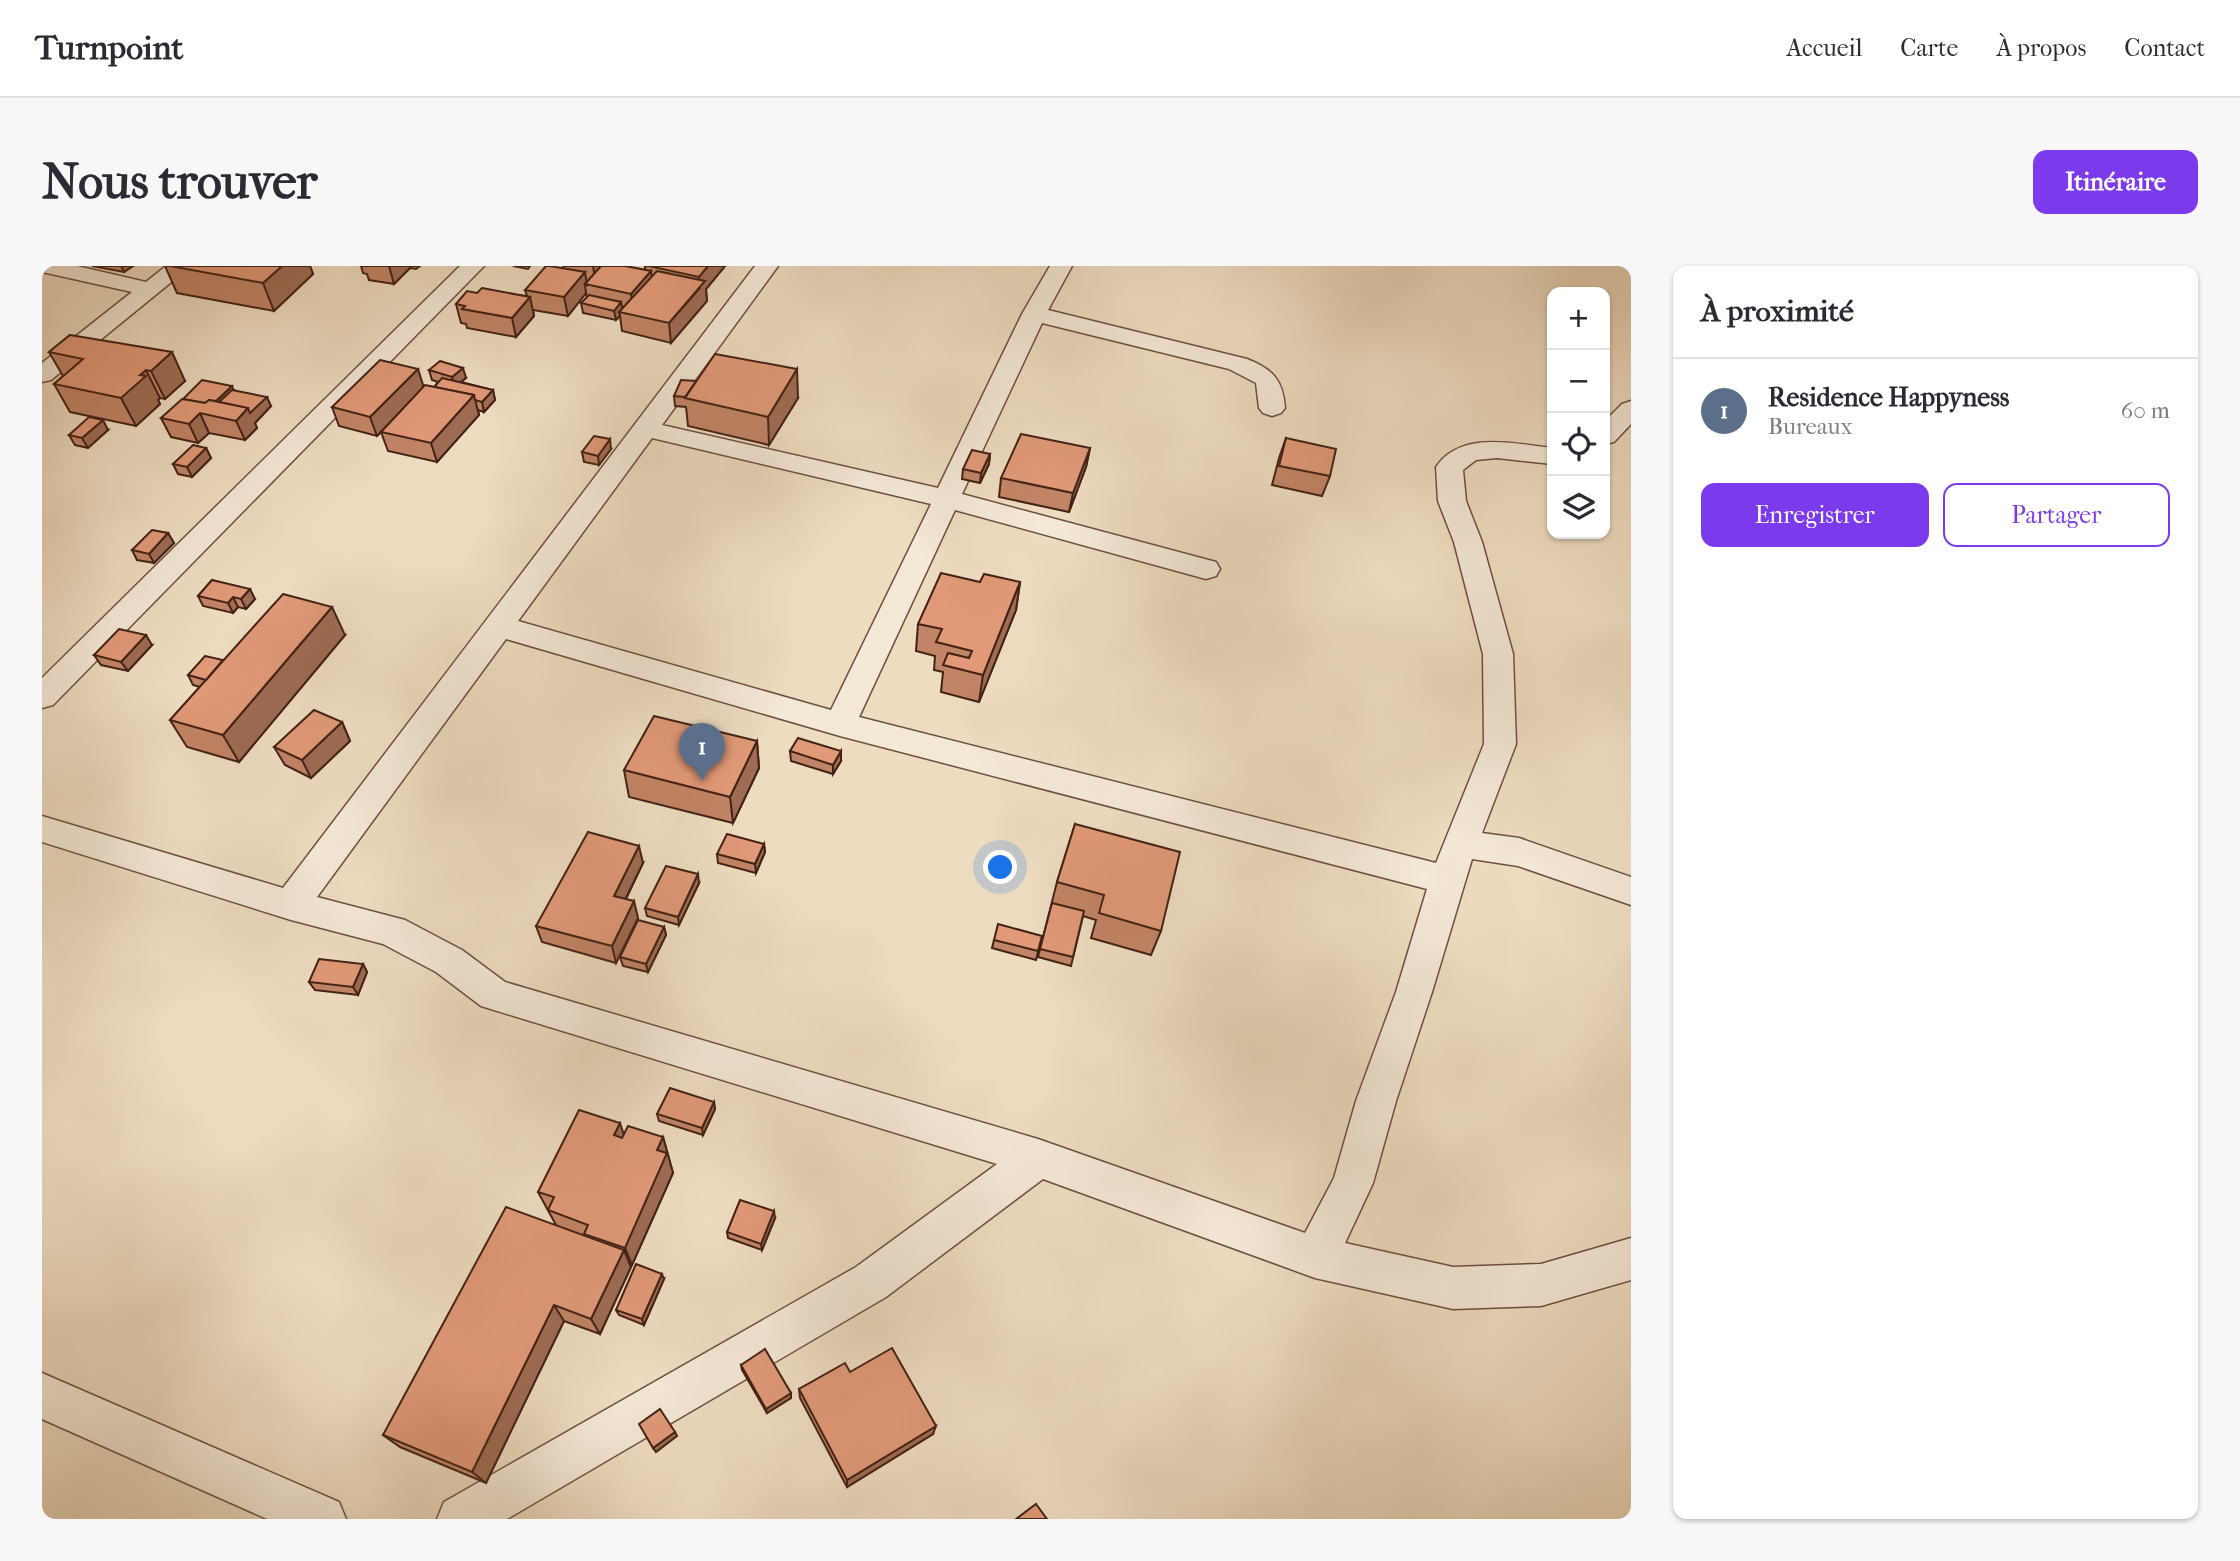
<!DOCTYPE html>
<html lang="fr">
<head>
<meta charset="utf-8">
<style>
	:root { --surface:#fff; --page:#f7f7f7; --text:#2b2b33; --muted:#7c7c81; --line:#e1e1e2; --accent:#7c3aed }
	body { margin:0; font-family:"IM FELL French Canon",serif; background:var(--page); color:var(--text) }
	.controls { position:absolute; right:21px; top:21px; display:grid; overflow:hidden; border-radius:14px; box-shadow:0 2px 5px #0004 }
	.controls button { width:63px; height:63px; display:grid; place-items:center; padding:0; border:0; border-bottom:2px solid var(--line); background:var(--surface); color:var(--text); font:35px sans-serif }
	.you { position:absolute; left:959px; top:602px; width:24px; height:24px; margin:-18px; border:5px solid #fff; border-radius:50%; background:#1a73e8; box-shadow:0 0 0 10px #1a73e833 }
	.badge { display:grid; place-items:center; width:46px; height:46px; border-radius:50%; background:var(--accent); color:#fff; font-size:23px; font-weight:700 }
	.pin { position:absolute; translate:-50% -58px; filter:drop-shadow(0 2px 4px #0008) }
	.pin::after { content:''; position:absolute; top:37px; width:24px; height:21px; background:inherit; clip-path:polygon(0 0,100% 0,50% 100%) }
	.list { margin:0; padding:0; list-style:none }
	h2 { display:flex; justify-content:space-between; align-items:center; height:91px; margin:0; padding:0 28px; font-size:30px }
	h2 small { font-size:23px; font-weight:400; color:var(--muted) }
	.list li { display:grid; grid-template-columns:46px 1fr auto; gap:21px; align-items:center; box-sizing:border-box; height:105px; padding:0 28px; border-top:2px solid var(--line) }
	.list b { display:block; font-size:26px; white-space:nowrap }
	.list p { margin:0; font-size:23px; white-space:nowrap; color:var(--muted) }
	.list em { font-size:23px; font-style:normal; color:var(--muted) }
	.actions { display:flex; gap:14px; padding:21px 28px }
	.actions a { flex:1; padding:16px 0; border:2px solid var(--accent); border-radius:14px; text-align:center; font-size:24px; color:var(--accent) }
	.actions .main { background:var(--accent); color:#fff }
	.icon { flex:none; width:38px; height:38px; fill:none; stroke:currentColor; stroke-width:2; stroke-linecap:round; stroke-linejoin:round }
	.map { position:relative; flex:none; width:1589px; height:1253px; overflow:hidden; border-radius:14px }
	header { display:flex; align-items:center; gap:42px; box-sizing:border-box; height:98px; padding:0 35px; background:var(--surface); border-bottom:2px solid var(--line) }
	header strong { font-size:33px }
	nav { display:flex; gap:38px; margin-inline-start:auto; font-size:24px }
	.intro { display:flex; align-items:center; justify-content:space-between; box-sizing:border-box; height:168px; padding:0 42px }
	h1 { margin:0; font-size:49px }
	.button { padding:18px 32px; border-radius:14px; background:var(--accent); color:#fff; font-size:24px; font-weight:700 }
	main { display:flex; gap:42px; padding:0 42px }
	aside { flex:1; background:var(--surface); border-radius:14px; box-shadow:0 2px 5px #0004 }
	.map>svg:first-child { display:block }
	.lines { fill:none; stroke-linecap:round; stroke-linejoin:round }
	.minor-casing { stroke:#6e5041; stroke-width:3 }
	.minor { fill:#f4e8d7; fill-rule:evenodd }
	.wall { fill:#c28466; stroke:#432216; stroke-width:2 }
	.shaded-wall { fill:#9e6b53; stroke:#432216; stroke-width:2 }
	.building { fill:#e19977; stroke:#432216; stroke-width:2 }
</style>
</head>
<body>
<header>
<strong>Turnpoint</strong>
<nav><a>Accueil</a><a>Carte</a><a>À propos</a><a>Contact</a></nav>
</header>
<div class="intro"><h1>Nous trouver</h1><a class="button">Itinéraire</a></div>
<main>
<div class="map">
<svg width="1589" height="1253" viewBox="0 0 1589 1253">
	<rect width="100%" height="100%" fill="#eedcc1"/>
	<filter id="stains"><feTurbulence type="fractalNoise" baseFrequency=".00286" numOctaves="4"/><feColorMatrix values="0 0 0 0 .2 0 0 0 0 .09 0 0 0 0 .02 0 0 0 .5 -.17"/></filter>
	<radialGradient id="worn" r=".72"><stop offset=".6" stop-color="#630" stop-opacity="0"/><stop offset="1" stop-color="#630" stop-opacity=".3"/></radialGradient>
	<g class="lines">
		<defs>
			<g id="minor">
				<polygon points="0,0 35,0 104,16 124,0 149,0 9,114 0,116 0,97 90,26 0,6"/>
				<polygon points="418,0 442,0 11,439 0,442 0,412"/>
				<path d="M713,0H736L620,159L896,222L980,48L1008,0H1030L1006,44L1205,93C1230,103 1241,113 1243,142L1239,147L1230,150L1221,147L1217,142L1214,117L1187,103L1000,57L920,228L1174,296L1178,303L1174,310L1164,313L913,244L817,451L1394,597L1442,478L1441,388L1412,276L1396,235L1394,201C1419,164 1473,178 1510,182V198L1455,192L1434,194L1421,204L1424,235L1440,276L1471,388L1474,478L1440,567L1477,572L1589,611V639L1476,600L1430,593L1390,726L1354,835L1331,917L1303,977L1411,1001L1499,998L1589,972V1014L1499,1040L1411,1043L1273,1012L1001,913L844,1031L465,1253H395L402,1236L814,1001L955,898L439,740L394,706L341,678L249,654L0,576V550L241,622ZM610,172L889,238L789,444L476,355ZM464,373L798,470L1385,623L1354,726L1314,835L1292,912L1263,967L996,873L463,716L420,684L363,654L275,631Z"/>
				<polygon points="1589,135 1589,158 1572,176 1563,178 1563,155 1580,138"/>
				<polygon points="0,1107 297,1236 304,1253 225,1253 0,1153"/>
			</g>
		</defs>
		<use href="#minor" class="minor-casing"/>
		<use href="#minor" class="minor"/>
	</g>
	<g class="wall">
		<polygon points="50,0 91,0 82,6"/>
		<polygon points="123,0 268,0 271,8 232,45 135,27"/>
		<polygon points="319,0 378,0 374,3 368,2 352,18 327,14 325,8 321,7"/>
		<polygon points="471,0 488,0 486,3"/>
		<polygon points="521,0 583,0 603,4 603,0 683,0 664,23 665,35 629,77 580,65 578,50 574,54 541,47 539,37 545,32 544,27 526,50 491,44 492,50 474,71 425,62 424,58 419,57 414,38 435,27 485,30 483,24 521,2"/>
		<polygon points="28,69 143,115 123,133 118,132 116,134 118,138 94,160 28,146 12,118 21,110 7,86"/>
		<polygon points="387,104 424,112 419,116 451,124 453,134 442,146 436,144 437,149 395,196 346,185 339,166 335,170 297,160 290,141 381,121 392,121 396,116 390,114"/>
		<polygon points="192,124 229,140 213,157 215,162 203,174 167,167 156,177 129,171 119,152"/>
		<polygon points="632,130 756,132 727,179 646,160 644,141 633,140"/>
		<polygon points="66,164 46,182 33,179 27,169"/>
		<polygon points="1244,172 1288,210 1280,230 1230,219 1237,192"/>
		<polygon points="164,182 169,192 150,211 136,208 131,198"/>
		<polygon points="1048,182 1044,201 1027,246 957,231 959,212"/>
		<polygon points="569,183 557,199 542,196 540,186"/>
		<polygon points="948,188 947,198 938,217 920,213 921,203"/>
		<polygon points="126,267 132,277 112,297 95,294 90,284"/>
		<polygon points="170,314 213,333 204,343 196,341 191,347 161,340 156,330"/>
		<polygon points="938,316 978,316 974,344 937,436 899,426 901,406 892,404 893,390 874,385 876,358"/>
		<polygon points="303,369 197,496 145,481 128,454 158,421 151,419 146,409 181,394"/>
		<polygon points="110,379 86,405 59,399 52,389"/>
		<polygon points="300,456 308,475 269,512 243,499 232,481"/>
		<polygon points="715,475 717,502 691,557 587,531 582,504"/>
		<polygon points="748,485 799,495 791,508 749,495"/>
		<polygon points="1033,558 1119,665 1109,689 1049,672 1054,654 1041,650 1029,700 996,691 1015,616"/>
		<polygon points="722,578 723,586 714,607 676,597 675,588"/>
		<polygon points="601,597 584,633 596,652 574,697 500,676 494,660"/>
		<polygon points="657,617 637,659 605,650 603,642"/>
		<polygon points="622,661 624,669 606,706 581,700 578,691"/>
		<polygon points="1000,670 994,694 950,682 952,674"/>
		<polygon points="321,698 325,706 316,729 273,724 267,716"/>
		<polygon points="672,836 673,843 661,869 617,855 615,848"/>
		<polygon points="582,868 621,871 631,907 590,999 588,998 589,1001 558,1068 522,1055 444,1217 358,1181 341,1169 514,959 496,926"/>
		<polygon points="733,952 720,984 686,972 685,966"/>
		<polygon points="622,1013 602,1059 577,1049 574,1044"/>
		<polygon points="699,1099 749,1127 749,1132 725,1147 700,1104"/>
		<polygon points="808,1106 891,1168 805,1221 758,1132 757,1123"/>
	</g>
	<g class="shaded-wall">
		<polygon points="79,0 91,0 82,6"/>
		<polygon points="240,0 268,0 271,8 232,45 221,17"/>
		<polygon points="347,0 368,0 368,2 352,18"/>
		<polygon points="551,0 571,0 554,19"/>
		<polygon points="666,0 683,0 664,23 665,35 629,77 627,57 658,22 657,11"/>
		<polygon points="609,5 611,24 592,47 589,28"/>
		<polygon points="543,6 545,19 543,18 544,27 526,50 522,31"/>
		<polygon points="488,31 492,50 474,71 470,52"/>
		<polygon points="579,36 581,46 577,46 578,50 574,54 572,45"/>
		<polygon points="130,86 143,115 123,133 109,105"/>
		<polygon points="421,102 424,112 413,121 410,111"/>
		<polygon points="376,103 382,122 335,170 328,151"/>
		<polygon points="755,103 756,132 727,179 726,151"/>
		<polygon points="104,104 118,132 116,134 118,138 94,160 79,132 98,109"/>
		<polygon points="190,120 194,130 168,141"/>
		<polygon points="451,124 453,134 442,146 440,136"/>
		<polygon points="432,129 437,149 395,196 389,177"/>
		<polygon points="225,131 229,140 213,157 215,162 203,174 194,155 206,142"/>
		<polygon points="158,147 167,167 156,177 147,158"/>
		<polygon points="61,154 66,164 46,182 40,172"/>
		<polygon points="568,173 569,183 557,199 556,190"/>
		<polygon points="164,182 169,192 150,211 145,201"/>
		<polygon points="1048,182 1044,201 1027,246 1031,227"/>
		<polygon points="948,188 947,198 938,217 939,207"/>
		<polygon points="126,267 132,277 112,297 107,288"/>
		<polygon points="978,316 974,344 937,436 941,409"/>
		<polygon points="208,323 213,333 204,343 199,333"/>
		<polygon points="191,331 196,341 191,347 186,337"/>
		<polygon points="290,341 303,369 197,496 181,469"/>
		<polygon points="104,369 110,379 86,405 79,396"/>
		<polygon points="300,456 308,475 269,512 260,494"/>
		<polygon points="715,475 717,502 691,557 688,531"/>
		<polygon points="799,485 799,495 791,508 791,499"/>
		<polygon points="722,578 723,586 714,607 713,598"/>
		<polygon points="597,580 601,597 577,646 572,630"/>
		<polygon points="656,608 657,617 637,659 636,651"/>
		<polygon points="592,635 596,652 574,697 570,680"/>
		<polygon points="622,661 624,669 606,706 604,698"/>
		<polygon points="321,698 325,706 316,729 311,721"/>
		<polygon points="672,836 673,843 661,869 660,862"/>
		<polygon points="578,857 585,878 572,869"/>
		<polygon points="621,871 631,907 590,999 583,982 615,884"/>
		<polygon points="732,945 733,952 720,984 719,978"/>
		<polygon points="582,984 589,1001 558,1068 549,1053"/>
		<polygon points="620,1008 622,1013 602,1059 600,1053"/>
		<polygon points="512,1039 522,1055 444,1217 430,1206"/>
		<polygon points="749,1127 749,1132 725,1147 724,1143"/>
		<polygon points="894,1160 891,1168 805,1221 805,1214"/>
		<polygon points="633,1166 635,1170 614,1186 611,1182"/>
	</g>
	<g class="building">
		<polygon points="128,0 240,0 221,17"/>
		<polygon points="504,0 508,0 543,6 522,31 483,24"/>
		<polygon points="559,0 583,0 609,5 589,28 543,18"/>
		<polygon points="613,0 666,0 657,11 611,1"/>
		<polygon points="615,5 663,15 627,57 577,46"/>
		<polygon points="440,22 488,31 470,52 420,43 423,40 414,38 425,25 435,27"/>
		<polygon points="547,29 579,36 572,45 539,37"/>
		<polygon points="28,69 130,86 109,105 104,104 98,109 104,110 79,132 12,118 41,93 7,86"/>
		<polygon points="673,88 755,103 726,151 643,132"/>
		<polygon points="338,94 376,103 328,151 290,141"/>
		<polygon points="398,95 421,102 410,111 387,104"/>
		<polygon points="400,112 451,124 440,136 433,134 432,129 392,121"/>
		<polygon points="160,114 190,120 174,135 167,134 163,137 141,133"/>
		<polygon points="639,114 654,115 643,131 632,130"/>
		<polygon points="383,119 432,129 389,177 339,166"/>
		<polygon points="190,124 225,131 208,147 206,142 177,136"/>
		<polygon points="140,133 163,137 167,134 206,142 194,155 158,147 147,158 119,152"/>
		<polygon points="47,151 61,154 40,172 27,169"/>
		<polygon points="979,168 1048,182 1031,227 959,212"/>
		<polygon points="552,170 568,173 556,190 540,186"/>
		<polygon points="1244,172 1294,183 1288,210 1237,200"/>
		<polygon points="151,179 164,182 145,201 131,198"/>
		<polygon points="930,184 948,188 939,207 921,203"/>
		<polygon points="110,264 126,267 107,288 90,284"/>
		<polygon points="899,307 938,316 942,308 978,316 941,409 901,399 906,387 927,392 930,385 894,376 900,363 876,358"/>
		<polygon points="170,314 208,323 199,333 191,331 186,337 156,330"/>
		<polygon points="241,328 290,341 181,469 128,454"/>
		<polygon points="77,363 104,369 79,396 52,389"/>
		<polygon points="163,390 181,394 164,414 146,409"/>
		<polygon points="272,444 300,456 260,494 232,481"/>
		<polygon points="612,450 715,475 688,531 582,504"/>
		<polygon points="756,472 799,485 791,499 748,485"/>
		<polygon points="1033,558 1138,586 1119,665 1057,647 1062,629 1015,616"/>
		<polygon points="546,566 597,580 572,630 592,635 570,680 494,660"/>
		<polygon points="685,568 722,578 713,598 675,588"/>
		<polygon points="624,600 656,608 636,651 603,642"/>
		<polygon points="1010,637 1042,645 1031,691 998,683"/>
		<polygon points="596,654 622,661 604,698 578,691"/>
		<polygon points="956,658 1000,670 996,685 952,674"/>
		<polygon points="277,693 321,698 311,721 267,716"/>
		<polygon points="628,822 672,836 660,862 615,848"/>
		<polygon points="537,844 578,857 572,869 580,872 586,860 621,871 615,884 625,887 583,982 542,968 546,959 506,944 512,931 496,926"/>
		<polygon points="698,934 732,945 719,978 685,966"/>
		<polygon points="464,941 582,984 549,1053 512,1039 430,1206 341,1169"/>
		<polygon points="594,998 620,1008 600,1053 574,1044"/>
		<polygon points="850,1082 894,1160 805,1214 757,1123 803,1097 808,1106"/>
		<polygon points="723,1083 749,1127 724,1143 699,1099"/>
		<polygon points="618,1143 633,1166 611,1182 597,1158"/>
		<polygon points="994,1238 1005,1253 974,1253"/>
	</g>
	<rect width="100%" height="100%" filter="url(#stains)"/>
	<rect width="100%" height="100%" fill="url(#worn)"/>
</svg>
<div class="controls">
<button>+</button>
<button>−</button>
<button><svg class="icon" aria-label="locate" viewBox="0 0 24 24"><circle cx="12" cy="12" r="6"/><path d="M12 2v4M12 18v4M2 12h4M18 12h4"/></svg></button>
<button><svg class="icon" aria-label="layers" viewBox="0 0 24 24"><path d="M12 4l9 5-9 5-9-5zM3 14l9 5 9-5"/></svg></button>
</div>
<div class="you"></div>
<div class="pin badge" style="left:660px;top:515px;background:#5c6f8a">1</div>
</div>
<aside>
<h2>À proximité<small></small></h2>
<ul class="list">
<li><span class="badge" style="background:#5c6f8a">1</span><div><b>Residence Happyness</b><p>Bureaux</p></div><em>60 m</em></li>
</ul>
<div class="actions"><a class="main">Enregistrer</a><a>Partager</a></div>
</aside>
</main>
</body>
</html>
